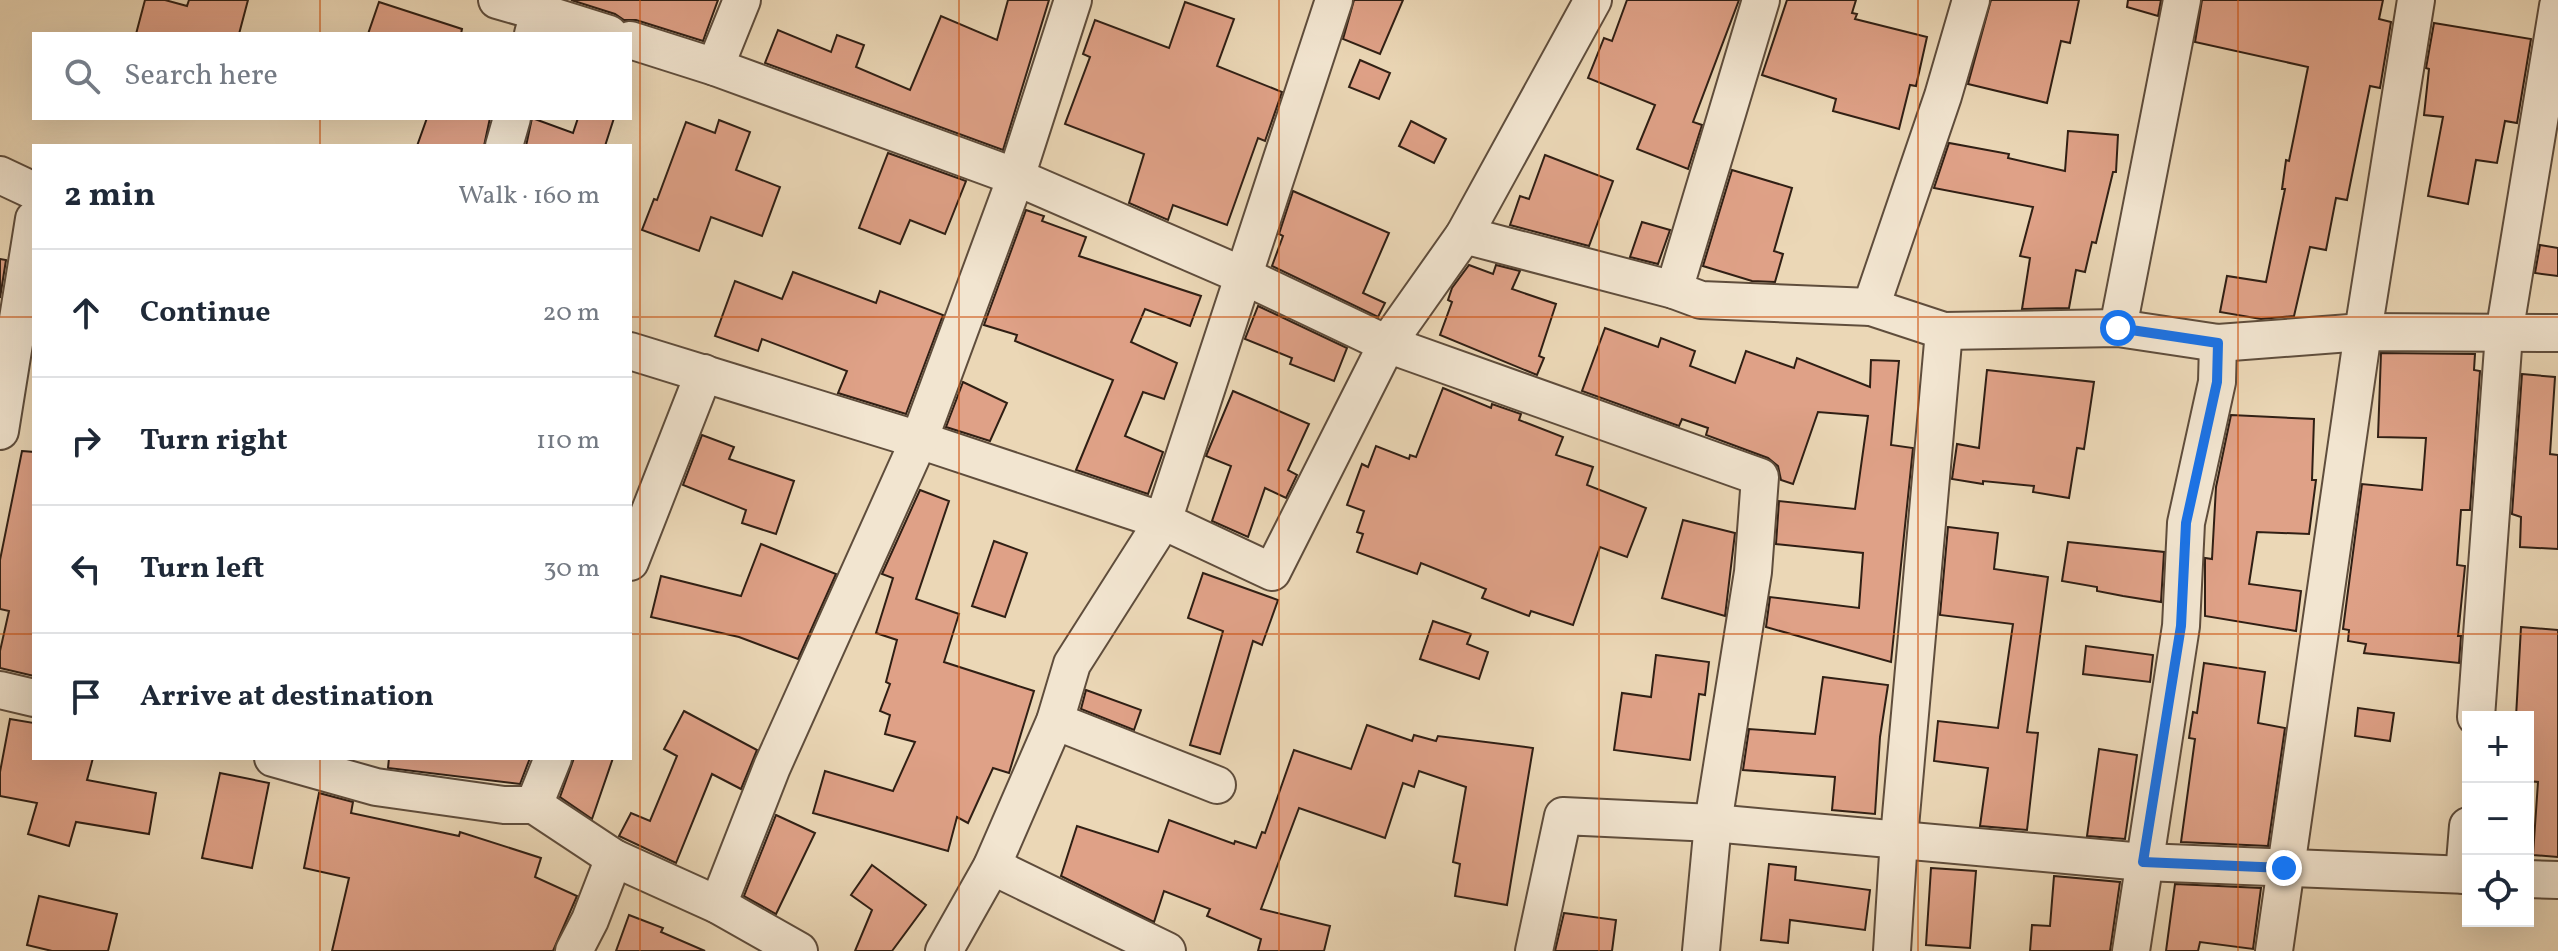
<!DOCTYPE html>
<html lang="en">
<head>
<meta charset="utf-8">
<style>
	:root { --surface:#fff; --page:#f6f6f7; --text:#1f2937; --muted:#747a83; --line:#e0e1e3 }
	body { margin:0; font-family:Vollkorn,serif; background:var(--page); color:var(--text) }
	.controls { position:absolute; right:24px; bottom:24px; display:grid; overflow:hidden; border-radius:0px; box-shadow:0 8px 32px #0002 }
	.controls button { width:72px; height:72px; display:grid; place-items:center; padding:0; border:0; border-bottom:2px solid var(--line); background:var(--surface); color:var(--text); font:40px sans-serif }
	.stop { position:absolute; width:24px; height:24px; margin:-18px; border:6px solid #1a73e8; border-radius:50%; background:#fff }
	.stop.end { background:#1a73e8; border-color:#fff; box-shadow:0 2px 8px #0008 }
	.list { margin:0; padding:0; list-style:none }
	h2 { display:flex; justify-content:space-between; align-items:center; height:104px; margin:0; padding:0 32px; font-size:34px }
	h2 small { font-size:26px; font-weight:400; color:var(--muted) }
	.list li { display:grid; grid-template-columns:52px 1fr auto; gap:24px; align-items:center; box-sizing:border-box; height:128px; padding:0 32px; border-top:2px solid var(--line) }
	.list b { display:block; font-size:30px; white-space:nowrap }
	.list em { font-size:26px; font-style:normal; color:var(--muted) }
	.icon { flex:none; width:44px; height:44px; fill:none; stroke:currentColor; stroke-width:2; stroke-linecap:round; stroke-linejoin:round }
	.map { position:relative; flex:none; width:2558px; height:951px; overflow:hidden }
	.search { position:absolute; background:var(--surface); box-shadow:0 8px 32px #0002; left:32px; top:32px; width:600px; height:88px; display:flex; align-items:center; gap:20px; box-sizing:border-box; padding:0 28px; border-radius:0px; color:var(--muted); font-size:30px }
	.panel { position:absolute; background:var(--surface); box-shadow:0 8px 32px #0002; left:32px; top:144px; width:600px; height:616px; border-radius:0px }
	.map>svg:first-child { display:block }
	.building { fill:#dfa187; stroke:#301f14; stroke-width:2 }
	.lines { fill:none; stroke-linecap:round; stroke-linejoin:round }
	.minor-casing { stroke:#5f4d3c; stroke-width:40 }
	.minor { stroke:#f2e5d0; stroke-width:36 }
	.route { stroke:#1a73e8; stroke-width:10 }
	.grid { fill:none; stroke:#cc500d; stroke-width:2; stroke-opacity:0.55 }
</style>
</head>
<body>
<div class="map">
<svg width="2558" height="951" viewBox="0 0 2558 951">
	<rect width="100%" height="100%" fill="#ebd7b6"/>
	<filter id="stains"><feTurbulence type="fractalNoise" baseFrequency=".0025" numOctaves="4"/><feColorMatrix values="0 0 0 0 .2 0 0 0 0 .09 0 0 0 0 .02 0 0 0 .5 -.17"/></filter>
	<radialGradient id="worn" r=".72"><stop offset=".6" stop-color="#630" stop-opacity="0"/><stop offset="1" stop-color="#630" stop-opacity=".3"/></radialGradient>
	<g class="building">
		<polygon points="145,0 165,0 187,6 189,0 248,0 239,34 136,34"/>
		<polygon points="571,0 718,0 703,41 636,20 624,20 615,14"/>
		<polygon points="1008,0 1049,0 1003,150 765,63 778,30 831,52 837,35 864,45 856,67 910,90 941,16 997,40"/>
		<polygon points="1354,0 1403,0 1380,54 1343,39"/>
		<polygon points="1627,0 1739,0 1693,122 1702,125 1688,169 1637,149 1655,105 1588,78 1604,38 1612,41"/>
		<polygon points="1787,0 1856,0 1852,13 1857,14 1855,19 1927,37 1916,86 1910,85 1899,129 1833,111 1836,99 1762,75"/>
		<polygon points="1991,0 2079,0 2070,43 2061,41 2047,103 1968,84"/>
		<polygon points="2128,0 2161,0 2158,16 2127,7"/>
		<polygon points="2202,0 2383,0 2379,19 2391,22 2380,88 2370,86 2347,200 2336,198 2326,250 2310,247 2294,316 2261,319 2220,312 2227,276 2266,282 2285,189 2282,189 2286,160 2289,161 2308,67 2195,42"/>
		<polygon points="379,2 462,29 461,34 368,34"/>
		<polygon points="1185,2 1234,19 1217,66 1282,92 1265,141 1258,138 1227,225 1173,205 1168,220 1129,203 1144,154 1065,124 1090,57 1083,54 1095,20 1169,48"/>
		<polygon points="2434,23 2531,39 2517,123 2505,121 2497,163 2476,160 2468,204 2428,196 2443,117 2424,115 2429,69 2426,68"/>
		<polygon points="1360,60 1390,73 1379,99 1349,87"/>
		<polygon points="427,118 490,118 484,146 417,146"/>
		<polygon points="532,118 573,133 578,118 614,118 605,146 526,146"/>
		<polygon points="719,120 750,132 736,170 780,187 762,236 711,217 699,251 642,230 654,199 657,200 686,122 715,133"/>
		<polygon points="1411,121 1446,139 1434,163 1399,146"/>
		<polygon points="2068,131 2118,135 2116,172 2113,172 2096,243 2092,242 2085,272 2076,270 2069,308 2022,309 2030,258 2020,256 2033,207 1934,188 1949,143 2009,154 2008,158 2065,171"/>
		<polygon points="888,153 966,181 945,234 910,220 900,244 859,228"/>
		<polygon points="1545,155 1613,181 1589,246 1510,225 1520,196 1529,199"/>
		<polygon points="1732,170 1792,188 1774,251 1783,254 1775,282 1752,281 1703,266"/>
		<polygon points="1293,191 1389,233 1363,293 1385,303 1378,317 1272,266 1283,236 1279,234"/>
		<polygon points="1026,210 1044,216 1042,221 1086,237 1079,256 1201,296 1190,326 1145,309 1131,342 1177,363 1164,399 1143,392 1125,436 1163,452 1148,494 1076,470 1113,380 1015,341 1017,335 984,325"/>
		<polygon points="1642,222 1670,230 1658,264 1630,257"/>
		<polygon points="2540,245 2558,248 2558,276 2535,273"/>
		<polygon points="0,259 6,260 0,298"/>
		<polygon points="1469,265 1493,274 1496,265 1520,271 1512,289 1556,304 1539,356 1544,358 1537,375 1440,335 1452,302 1448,300 1452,288"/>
		<polygon points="793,272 876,303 880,291 943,315 906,414 838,393 847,371 762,339 758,351 715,336 735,281 782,299"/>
		<polygon points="1258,306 1347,348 1334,381 1290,364 1292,358 1245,339"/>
		<polygon points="1605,328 1658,347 1661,338 1695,351 1690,366 1735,383 1746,351 1794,368 1797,358 1870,387 1871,360 1899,361 1891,445 1913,448 1891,662 1766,627 1770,597 1859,608 1863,553 1776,544 1779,501 1855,509 1868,416 1818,412 1793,484 1781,480 1778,466 1768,458 1706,435 1708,428 1682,419 1679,426 1582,391"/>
		<polygon points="2381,353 2475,354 2474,370 2480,371 2470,510 2461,510 2457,565 2465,566 2458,636 2461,636 2459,663 2364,653 2366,644 2348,641 2349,630 2343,629 2362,484 2422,490 2426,438 2378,437"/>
		<polygon points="1987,370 2094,382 2084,449 2077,448 2069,498 2033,492 2034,486 1983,481 1983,484 1952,479 1957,444 1979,448"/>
		<polygon points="2522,374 2555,377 2550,454 2558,455 2558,549 2520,547 2521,517 2512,514"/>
		<polygon points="963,382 1007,403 990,441 946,427"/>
		<polygon points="1443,388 1491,408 1492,404 1521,414 1519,420 1563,437 1556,455 1593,467 1587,485 1646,508 1627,557 1600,547 1573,625 1531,611 1529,616 1482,598 1486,589 1421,563 1417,574 1357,552 1363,534 1357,532 1364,511 1347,505 1362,464 1368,467 1376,446 1409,459 1410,455 1416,457"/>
		<polygon points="1233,391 1309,424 1288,470 1297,475 1286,498 1265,488 1248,537 1212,521 1231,466 1206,456"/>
		<polygon points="2231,415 2314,419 2312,480 2316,480 2309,534 2257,532 2249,584 2301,591 2296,631 2205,616 2205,558 2212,559 2216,487"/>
		<polygon points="702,435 734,447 729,459 794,481 776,534 742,523 746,510 683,485"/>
		<polygon points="22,451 34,452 34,676 0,668 0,651 9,611 0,609 0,560"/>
		<polygon points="920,490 949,501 916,599 959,614 944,662 1034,691 1009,773 993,768 968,823 957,817 948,851 813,813 825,771 893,791 915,742 885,734 890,715 880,711 890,684 886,682 897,640 876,633 893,578 882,574"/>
		<polygon points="1683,520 1735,533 1725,616 1662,598"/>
		<polygon points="1948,527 1998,533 1994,569 2048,577 2027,732 2038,733 2027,830 1980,826 1988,768 1934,761 1938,721 1998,728 2013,624 1940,615"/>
		<polygon points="994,541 1027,553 1005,617 972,606"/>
		<polygon points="2068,542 2164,552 2161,602 2123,596 2097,591 2097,587 2062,581"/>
		<polygon points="761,544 836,574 798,659 739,637 651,617 661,576 741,596"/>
		<polygon points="1203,573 1278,600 1262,645 1253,641 1220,754 1190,745 1223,631 1188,618"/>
		<polygon points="1433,621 1471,634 1467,644 1488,652 1479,679 1420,659"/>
		<polygon points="2521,627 2558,630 2558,857 2533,855 2538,782 2528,781 2528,717 2516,717"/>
		<polygon points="2086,646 2153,655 2150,682 2083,674"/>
		<polygon points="1656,655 1709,662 1705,695 1699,694 1690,760 1614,750 1622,693 1651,697"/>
		<polygon points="2204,663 2265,672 2258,723 2285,728 2268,846 2181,842 2195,739 2189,738 2193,712 2197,713"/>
		<polygon points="1823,677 1888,685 1880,737 1875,814 1832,810 1835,777 1743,770 1749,729 1815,734"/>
		<polygon points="1086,690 1141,710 1134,730 1081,709"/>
		<polygon points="2358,708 2394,713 2390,741 2355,736"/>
		<polygon points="684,711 757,750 741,789 712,774 676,863 619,836 631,813 650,821 677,756 664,749"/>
		<polygon points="10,719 34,723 34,758 93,758 87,780 156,793 149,834 76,822 69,846 28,834 37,803 0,796 0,772"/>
		<polygon points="1367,725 1412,741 1414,735 1436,741 1438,736 1533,748 1507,905 1455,896 1460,864 1453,862 1466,787 1419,771 1414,787 1403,783 1385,838 1299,808 1261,909 1330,926 1324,951 1258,951 1261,939 1207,916 1210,909 1164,891 1154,922 1061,876 1077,826 1158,852 1169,820 1234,844 1235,841 1256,848 1262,832 1265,833 1294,750 1351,769"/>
		<polygon points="2099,749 2137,755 2125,839 2087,836"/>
		<polygon points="389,758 530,758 520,784 388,768"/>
		<polygon points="574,758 613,758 592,819 560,797"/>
		<polygon points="220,773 269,783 252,868 202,858"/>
		<polygon points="319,793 353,802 351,813 459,836 460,832 541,858 535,877 577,896 553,951 332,951 349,878 304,868"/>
		<polygon points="776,815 815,833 776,914 744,896"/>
		<polygon points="1769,864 1796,867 1795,880 1870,890 1865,930 1790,920 1788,943 1761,940"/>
		<polygon points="872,865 926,905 892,951 855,951 872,910 851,895"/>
		<polygon points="1931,868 1976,871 1970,948 1926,945"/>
		<polygon points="2054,876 2120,882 2110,951 2030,951 2032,925 2050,926"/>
		<polygon points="2175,884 2261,888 2253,949 2200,942 2198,951 2166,951"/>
		<polygon points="39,896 117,914 108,951 52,951 27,945"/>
		<polygon points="1564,913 1616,920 1612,951 1555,951"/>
		<polygon points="629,915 663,928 661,932 705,951 616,951"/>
	</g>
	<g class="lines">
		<defs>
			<g id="minor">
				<polyline points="497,0 539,12 541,0"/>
				<polyline points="1761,0 1674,290 1701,300 1871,307 1944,331 2118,328 2218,343 2363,332 2558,333"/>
				<polyline points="533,34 539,12 609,34"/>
				<polyline points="630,40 715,67 1016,177 1244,276 1387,344 1760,477 1753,572 1713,823 1701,951"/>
				<polyline points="715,67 742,0"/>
				<polyline points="504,146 512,118"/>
				<polyline points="0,175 34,191"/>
				<polyline points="1464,235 1674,290"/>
				<polyline points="1871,307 1943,96 1971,0"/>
				<polyline points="2118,328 2182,0"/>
				<polyline points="630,351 919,440 1163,521 1334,0"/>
				<polyline points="0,431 34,219"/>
				<polyline points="630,562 704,373"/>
				<polyline points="0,690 34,698"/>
				<polyline points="2476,717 2504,334 2558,6"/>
				<polyline points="1055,721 1217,785"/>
				<polyline points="273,758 376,787 504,805 534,805 614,858 718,905 799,951"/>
				<polyline points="534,805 553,758"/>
				<polyline points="992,866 1167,951"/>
				<polyline points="2464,875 2468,826"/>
				<polyline points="2528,879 2558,880"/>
				<polyline points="718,905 772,767 919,440 1016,177 1073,0"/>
				<polyline points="574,951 590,920 614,858"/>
				<polyline points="944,951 992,866 1055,721 1072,664 1163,521 1272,572 1387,344 1464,235 1593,0"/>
				<polyline points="1534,951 1563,816 1713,823 2143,862 2468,875"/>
				<polyline points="1892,951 1899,838 1944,331"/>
				<polyline points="2131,951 2181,626 2186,523 2217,382 2218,343"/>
				<polyline points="2274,951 2363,332 2416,0"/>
			</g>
		</defs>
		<use href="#minor" class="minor-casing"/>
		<use href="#minor" class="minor"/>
	</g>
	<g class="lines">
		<polyline class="route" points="2118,328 2218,343 2217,382 2186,523 2181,626 2143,862 2284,868"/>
	</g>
	<path class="grid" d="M320,0V34M640,0V951M959,0V951M1279,0V951M1599,0V951M1918,0V951M2238,0V951M320,118V146M0,317H34M630,317H2558M0,634H34M630,634H2558M320,758V951"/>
	<rect width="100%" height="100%" filter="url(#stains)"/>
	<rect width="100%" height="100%" fill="url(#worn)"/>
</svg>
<div class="controls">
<button>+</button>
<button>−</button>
<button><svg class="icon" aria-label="locate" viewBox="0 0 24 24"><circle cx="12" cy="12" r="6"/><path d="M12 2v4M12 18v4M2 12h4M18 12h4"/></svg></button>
</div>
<div class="stop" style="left:2118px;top:328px"></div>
<div class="stop end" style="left:2284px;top:868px"></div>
<div class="search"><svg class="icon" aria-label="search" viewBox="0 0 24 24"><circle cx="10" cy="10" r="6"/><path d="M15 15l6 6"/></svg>Search here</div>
<section class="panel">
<h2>2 min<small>Walk · 160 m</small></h2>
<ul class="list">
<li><svg class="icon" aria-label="ahead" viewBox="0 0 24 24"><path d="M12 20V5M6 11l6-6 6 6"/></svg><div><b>Continue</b></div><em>20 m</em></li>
<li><svg class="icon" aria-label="right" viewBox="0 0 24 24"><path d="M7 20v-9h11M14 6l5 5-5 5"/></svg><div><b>Turn right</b></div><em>110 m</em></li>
<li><svg class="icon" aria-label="left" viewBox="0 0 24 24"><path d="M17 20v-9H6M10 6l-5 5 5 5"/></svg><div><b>Turn left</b></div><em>30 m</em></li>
<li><svg class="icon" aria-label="arrive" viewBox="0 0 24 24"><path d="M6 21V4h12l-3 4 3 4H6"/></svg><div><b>Arrive at destination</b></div></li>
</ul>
</section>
</div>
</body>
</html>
